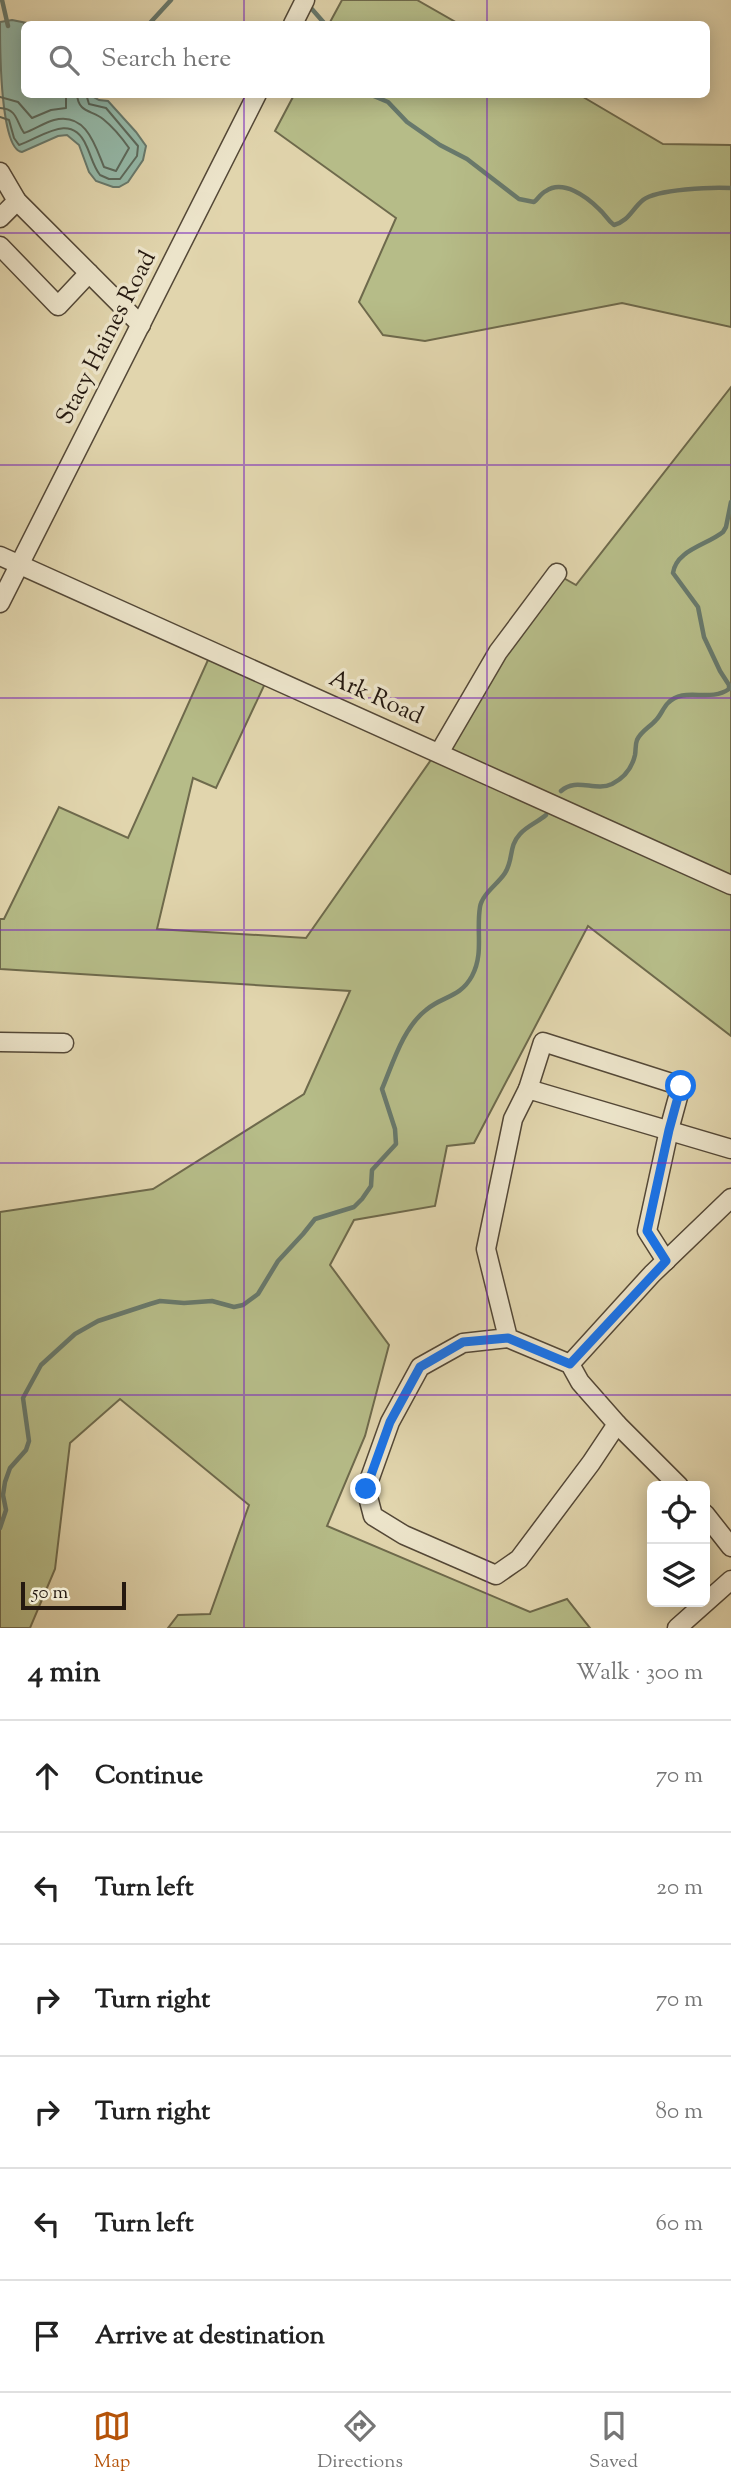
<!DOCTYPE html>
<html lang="en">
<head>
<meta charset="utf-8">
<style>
	:root { --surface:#fff; --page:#f6f6f6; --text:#222; --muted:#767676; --line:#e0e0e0; --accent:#b45309 }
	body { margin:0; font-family:"Sorts Mill Goudy",serif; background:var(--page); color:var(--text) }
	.controls { position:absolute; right:21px; bottom:21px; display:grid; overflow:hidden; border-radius:10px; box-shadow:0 4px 18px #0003 }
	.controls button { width:63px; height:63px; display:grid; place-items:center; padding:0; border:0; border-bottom:2px solid var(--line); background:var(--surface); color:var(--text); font:35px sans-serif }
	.scale { position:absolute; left:21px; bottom:18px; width:105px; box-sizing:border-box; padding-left:7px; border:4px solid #251910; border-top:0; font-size:19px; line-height:24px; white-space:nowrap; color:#251910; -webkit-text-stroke:5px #ece4ca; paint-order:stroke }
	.stop { position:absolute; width:21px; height:21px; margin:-16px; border:5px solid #1a73e8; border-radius:50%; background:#fff }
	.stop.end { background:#1a73e8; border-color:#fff; box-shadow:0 2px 7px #0008 }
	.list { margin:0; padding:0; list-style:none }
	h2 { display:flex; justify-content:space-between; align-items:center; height:91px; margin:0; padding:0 28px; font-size:30px }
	h2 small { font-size:23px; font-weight:400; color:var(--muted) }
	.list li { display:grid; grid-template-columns:46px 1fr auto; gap:21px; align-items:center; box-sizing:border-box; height:112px; padding:0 28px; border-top:2px solid var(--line) }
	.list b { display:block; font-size:26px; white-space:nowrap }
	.list em { font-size:23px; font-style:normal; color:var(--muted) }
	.icon { flex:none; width:38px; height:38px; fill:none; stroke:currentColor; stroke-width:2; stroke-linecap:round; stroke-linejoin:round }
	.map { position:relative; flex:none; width:731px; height:1628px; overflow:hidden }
	.search { position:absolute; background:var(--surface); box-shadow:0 4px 18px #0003; left:21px; right:21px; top:21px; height:77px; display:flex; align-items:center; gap:18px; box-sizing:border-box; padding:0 24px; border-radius:10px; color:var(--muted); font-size:26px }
	.sheet { height:763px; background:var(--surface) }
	nav { display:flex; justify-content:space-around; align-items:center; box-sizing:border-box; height:98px; border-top:2px solid var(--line); background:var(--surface); font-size:19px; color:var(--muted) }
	nav a { display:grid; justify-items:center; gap:4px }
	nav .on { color:var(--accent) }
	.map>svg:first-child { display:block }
	.green { fill:#b6bc88; stroke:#6e6a4c; stroke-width:2 }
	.water { fill:#94b9a9; stroke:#68796c; stroke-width:2 }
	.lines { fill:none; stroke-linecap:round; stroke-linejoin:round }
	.shore { stroke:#5c695c; stroke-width:2 }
	.stream { stroke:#68796c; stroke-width:4.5 }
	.minor-casing { stroke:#544837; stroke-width:21 }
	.minor { stroke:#ece4ca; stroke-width:18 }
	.route { stroke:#1a73e8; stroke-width:9 }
	.grid { fill:none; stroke:#7b2cbf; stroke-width:2; stroke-opacity:0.55 }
	.labels { text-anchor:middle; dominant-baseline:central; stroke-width:7; stroke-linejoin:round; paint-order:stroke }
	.street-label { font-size:24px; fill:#251910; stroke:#ece4ca }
</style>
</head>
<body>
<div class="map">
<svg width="731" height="1628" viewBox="0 0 731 1628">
	<rect width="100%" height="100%" fill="#e1d5ad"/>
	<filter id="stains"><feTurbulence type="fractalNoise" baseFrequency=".00286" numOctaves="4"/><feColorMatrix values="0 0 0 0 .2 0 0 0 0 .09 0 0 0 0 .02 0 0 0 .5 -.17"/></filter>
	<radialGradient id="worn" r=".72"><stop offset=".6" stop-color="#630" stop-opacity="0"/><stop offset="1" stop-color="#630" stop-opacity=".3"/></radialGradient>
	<g class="green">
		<polygon points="342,0 417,0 459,24 329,24"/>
		<polygon points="578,94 663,144 731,145 731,327 622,303 425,341 383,335 359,302 396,218 275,131 294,95"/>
		<polygon points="731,387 731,1036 588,926 474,1143 447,1146 435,1206 354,1220 330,1265 389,1345 365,1436 327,1526 530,1612 567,1599 590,1628 168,1628 178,1615 210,1614 249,1505 120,1399 70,1443 55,1569 30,1628 0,1628 0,1212 153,1189 304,1094 350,991 0,969 0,919 4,919 59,807 128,838 212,651 269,675 216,788 193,778 157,929 306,938 560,576 576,585"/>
	</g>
	<path class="water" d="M12,20L32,24H24V94L90,95L99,100L108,101L136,132L146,146L143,160L128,182L119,187H113L96,181L89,172L79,145L67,135L58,136L22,152C0,150 0,46 0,22Z"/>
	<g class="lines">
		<g class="shore">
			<polyline points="0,97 18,102 32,118 51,110 66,108 66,94"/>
			<path d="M0,108C18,109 16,122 24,133C34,130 43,123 54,120C86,112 95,145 104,167L116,171L129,148C122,138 113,127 103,119C92,110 78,113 77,94"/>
			<path d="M0,117L9,120L14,138L19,145C41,138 71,111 86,145C91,155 93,166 100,175L109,179H120L137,156L138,146L106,108L89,104L86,94"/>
		</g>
		<g class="stream">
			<polyline points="2,0 8,26"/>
			<polyline points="311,8 325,24"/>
			<polyline points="149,24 171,0"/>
			<path d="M369,94L388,102L407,122L440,145L467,159L519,199L534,202C538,199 541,193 546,191C563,179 587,197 599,209C605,214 607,220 614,225C629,221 632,209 643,200C657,189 713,187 731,188"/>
			<path d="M561,791C576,777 595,792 612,784C624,778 632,768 635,755C636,750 635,745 637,740C641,731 650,727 656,720C661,715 663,708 668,703C684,686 709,703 729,689V685L720,671L704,637L698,607L673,573C676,550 707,545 723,532L726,527L731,502"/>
			<path d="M0,1528L6,1510L3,1495L5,1482L10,1468L26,1450L29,1441L23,1398L41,1365L75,1334L98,1321L150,1304L160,1301L184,1303L212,1301L234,1307L243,1305L258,1294L278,1261L303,1234L315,1219L354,1207L362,1199L371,1186L372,1170L396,1144L395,1129L382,1089C393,1063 403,1028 426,1010C442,996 460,998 472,976C484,954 476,931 480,907C482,894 498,884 505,873C514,859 508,847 520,834C527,826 538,822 546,815"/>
		</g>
		<defs>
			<g id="minor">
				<polyline points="293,24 305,0"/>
				<polyline points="0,172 17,201 141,325"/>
				<polyline points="0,218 17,201"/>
				<polyline points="0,246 58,306 89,273"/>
				<polyline points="0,556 731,885"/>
				<polyline points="0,603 257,94"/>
				<polyline points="439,753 498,652 557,573"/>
				<polyline points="0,1042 64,1043"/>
				<polyline points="528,1089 543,1042 681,1086 669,1130 647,1231 666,1261"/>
				<polyline points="508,1338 463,1343 420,1367 390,1422 366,1489 373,1516 404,1535 496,1575 519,1559 591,1463 617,1424 580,1382 570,1364 508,1338 486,1249 513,1119 528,1089 731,1149"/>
				<polyline points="570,1364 652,1274 731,1198"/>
				<polyline points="617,1424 679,1486"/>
				<polyline points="705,1514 731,1547"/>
				<polyline points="677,1628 731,1580"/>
			</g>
		</defs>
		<use href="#minor" class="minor-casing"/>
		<use href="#minor" class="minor"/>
	</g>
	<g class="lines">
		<polyline class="route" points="366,1489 390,1422 420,1367 463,1342 508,1338 570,1364 666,1261 647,1231 669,1130 681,1086"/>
	</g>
	<path class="grid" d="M244,0V24M487,0V24M244,94V1628M487,94V1628M0,233H731M0,465H731M0,698H731M0,930H731M0,1163H731M0,1395H731"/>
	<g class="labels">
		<g class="street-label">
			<text transform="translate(107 338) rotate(-63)">Stacy Haines Road</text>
			<text transform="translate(376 698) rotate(24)">Ark Road</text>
		</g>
	</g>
	<rect width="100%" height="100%" filter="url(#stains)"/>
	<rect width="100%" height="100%" fill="url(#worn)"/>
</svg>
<div class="controls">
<button><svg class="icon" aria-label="locate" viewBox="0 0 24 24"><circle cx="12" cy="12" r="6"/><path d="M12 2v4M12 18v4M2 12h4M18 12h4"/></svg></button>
<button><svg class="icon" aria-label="layers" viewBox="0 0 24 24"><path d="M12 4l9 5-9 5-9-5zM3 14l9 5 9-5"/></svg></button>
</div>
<div class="scale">50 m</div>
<div class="stop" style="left:681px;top:1086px"></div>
<div class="stop end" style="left:366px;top:1489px"></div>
<div class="search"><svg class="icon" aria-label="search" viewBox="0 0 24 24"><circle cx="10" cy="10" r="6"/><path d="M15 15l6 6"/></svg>Search here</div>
</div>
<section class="sheet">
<h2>4 min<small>Walk · 300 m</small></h2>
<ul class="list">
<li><svg class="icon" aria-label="ahead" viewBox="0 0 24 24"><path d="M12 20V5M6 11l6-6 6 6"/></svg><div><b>Continue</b></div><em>70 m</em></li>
<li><svg class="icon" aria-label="left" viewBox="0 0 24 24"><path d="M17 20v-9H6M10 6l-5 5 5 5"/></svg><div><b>Turn left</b></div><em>20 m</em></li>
<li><svg class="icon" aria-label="right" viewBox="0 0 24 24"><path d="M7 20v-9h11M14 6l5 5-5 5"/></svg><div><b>Turn right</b></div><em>70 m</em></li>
<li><svg class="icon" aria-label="right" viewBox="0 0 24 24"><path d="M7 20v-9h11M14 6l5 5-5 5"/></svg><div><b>Turn right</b></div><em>80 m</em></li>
<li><svg class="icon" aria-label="left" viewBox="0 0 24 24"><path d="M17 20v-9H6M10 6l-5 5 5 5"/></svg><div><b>Turn left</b></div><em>60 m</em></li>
<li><svg class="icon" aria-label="arrive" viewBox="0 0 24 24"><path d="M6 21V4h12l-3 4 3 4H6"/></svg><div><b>Arrive at destination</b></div></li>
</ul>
</section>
<nav>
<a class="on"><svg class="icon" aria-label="map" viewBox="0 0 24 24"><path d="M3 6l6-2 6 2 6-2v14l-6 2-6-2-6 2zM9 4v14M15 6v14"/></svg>Map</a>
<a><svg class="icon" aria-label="directions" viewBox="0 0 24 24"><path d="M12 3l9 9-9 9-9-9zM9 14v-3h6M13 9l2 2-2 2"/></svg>Directions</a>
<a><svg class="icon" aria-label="saved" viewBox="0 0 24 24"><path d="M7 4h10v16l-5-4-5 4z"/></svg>Saved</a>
</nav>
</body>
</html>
